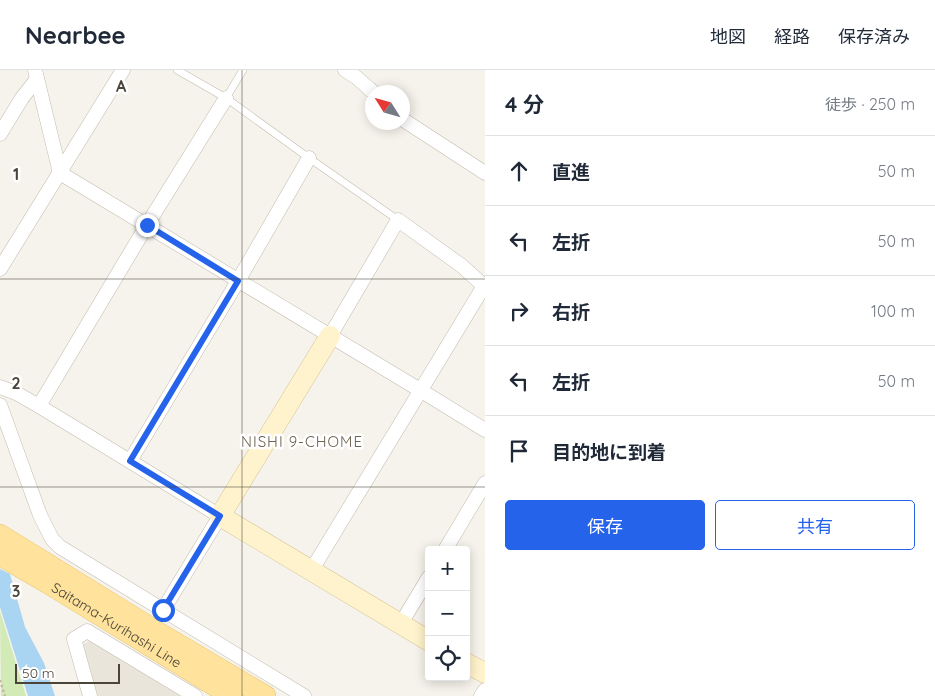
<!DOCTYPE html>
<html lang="ja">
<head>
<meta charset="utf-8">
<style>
	:root { --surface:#fff; --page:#f2f2f3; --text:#1f2937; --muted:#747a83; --line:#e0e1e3; --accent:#2563eb }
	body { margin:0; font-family:Quicksand,"Noto Sans JP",sans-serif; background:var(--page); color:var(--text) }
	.controls { position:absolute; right:15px; bottom:15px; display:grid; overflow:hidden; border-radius:5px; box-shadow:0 2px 12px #0003 }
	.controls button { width:45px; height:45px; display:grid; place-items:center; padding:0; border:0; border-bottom:1px solid var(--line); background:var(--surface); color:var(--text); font:25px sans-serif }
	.compass { position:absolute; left:365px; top:15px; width:45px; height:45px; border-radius:50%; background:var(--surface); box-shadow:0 2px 12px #0003; rotate:307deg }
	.scale { position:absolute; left:15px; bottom:12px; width:105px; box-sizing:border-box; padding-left:5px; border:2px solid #4b4439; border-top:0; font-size:14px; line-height:18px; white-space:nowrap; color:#4b4439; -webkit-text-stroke:4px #fff; paint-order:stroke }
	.stop { position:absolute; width:15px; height:15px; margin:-11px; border:4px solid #2563eb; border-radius:50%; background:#fff }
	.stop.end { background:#2563eb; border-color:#fff; box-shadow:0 1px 5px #0008 }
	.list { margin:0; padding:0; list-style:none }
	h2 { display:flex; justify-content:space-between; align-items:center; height:65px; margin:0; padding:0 20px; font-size:21px }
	h2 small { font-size:16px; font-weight:400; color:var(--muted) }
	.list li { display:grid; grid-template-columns:32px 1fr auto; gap:15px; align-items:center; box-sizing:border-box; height:70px; padding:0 20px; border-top:1px solid var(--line) }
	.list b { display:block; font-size:19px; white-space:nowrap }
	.list em { font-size:16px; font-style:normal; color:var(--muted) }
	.actions { display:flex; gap:10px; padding:15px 20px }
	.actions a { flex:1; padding:11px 0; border:1px solid var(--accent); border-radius:5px; text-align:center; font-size:18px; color:var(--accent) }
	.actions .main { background:var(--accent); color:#fff }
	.icon { flex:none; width:28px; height:28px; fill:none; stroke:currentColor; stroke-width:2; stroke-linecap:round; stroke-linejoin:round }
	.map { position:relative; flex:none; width:485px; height:626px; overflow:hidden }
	header { display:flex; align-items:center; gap:30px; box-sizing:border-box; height:70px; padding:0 25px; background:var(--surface); border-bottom:1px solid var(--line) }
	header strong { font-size:24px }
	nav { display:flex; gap:28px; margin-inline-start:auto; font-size:18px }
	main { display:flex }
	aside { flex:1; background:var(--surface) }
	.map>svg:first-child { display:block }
	.residential { fill:#eae5da }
	.green { fill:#d2eab5 }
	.water { fill:#a9d4f2 }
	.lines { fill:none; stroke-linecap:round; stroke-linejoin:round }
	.lane-casing { stroke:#c2bbae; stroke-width:8 }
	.street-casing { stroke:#c2bbae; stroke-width:15 }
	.secondary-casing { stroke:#d6c79b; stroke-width:21 }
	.primary-casing { stroke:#e6c16a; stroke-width:22 }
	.path { stroke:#c4b79f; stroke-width:2.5; stroke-dasharray:2.5 2.5; stroke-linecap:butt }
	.lane { stroke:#fff; stroke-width:7 }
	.street { stroke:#fff; stroke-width:14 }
	.secondary { stroke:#fff3cd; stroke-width:20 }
	.primary { stroke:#ffe39c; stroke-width:21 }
	.route { stroke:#2563eb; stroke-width:6 }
	.grid { fill:none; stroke:#4b4439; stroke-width:1; stroke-opacity:0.55 }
	.labels { text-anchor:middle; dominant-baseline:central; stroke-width:5; stroke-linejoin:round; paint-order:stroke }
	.street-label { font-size:14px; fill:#4b4439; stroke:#fff }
	.neighbourhood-label { font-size:15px; letter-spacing:1px; fill:#6e6250; stroke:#fff }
	.grid-label { font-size:16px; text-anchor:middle; font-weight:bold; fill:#4b4439; stroke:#fff; stroke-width:5; stroke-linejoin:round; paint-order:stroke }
</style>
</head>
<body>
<header>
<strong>Nearbee</strong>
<nav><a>地図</a><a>経路</a><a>保存済み</a></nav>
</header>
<main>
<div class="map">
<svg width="485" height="626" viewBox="0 0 485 626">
	<rect width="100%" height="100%" fill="#f6f3ec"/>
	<polygon class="residential" points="90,571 182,626 82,626 71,579"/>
	<polygon class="green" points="0,541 26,626 1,626"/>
	<polygon class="water" points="0,499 10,504 25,557 44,593 55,626 28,626 0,537"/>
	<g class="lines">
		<defs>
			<g id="lane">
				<polyline points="177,0 226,28 309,88 398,150"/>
				<polyline points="226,28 243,0"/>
			</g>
			<g id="street">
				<polyline points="35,0 60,103 420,320 485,360"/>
				<polyline points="345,0 356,7 373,22"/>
				<polyline points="402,49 485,103"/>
				<polyline points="0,64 22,28 37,9"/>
				<polyline points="0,199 123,0"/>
				<polyline points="330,266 398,150 462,196 485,217"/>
				<polyline points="0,317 16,323 39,336 220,446 163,540"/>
				<polyline points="0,335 40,445 52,469 60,477 304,626"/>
				<polyline points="39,336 147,155 226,28"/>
				<polyline points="130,391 238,211 309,88"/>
				<polyline points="445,480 485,413"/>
				<polyline points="311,501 484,216"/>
				<polyline points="400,555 429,507"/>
				<polyline points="90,626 74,569 87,561 195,626"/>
				<polyline points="481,626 485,620"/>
			</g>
			<g id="secondary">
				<polyline points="330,266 220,446 429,571"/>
				<polyline points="466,593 485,603"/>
			</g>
			<g id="primary">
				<polyline points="0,465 157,562 265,626"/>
				<path id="s1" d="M0,485L48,513L232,626"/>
			</g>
		</defs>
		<use href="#lane" class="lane-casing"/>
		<use href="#street" class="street-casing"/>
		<use href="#secondary" class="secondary-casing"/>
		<use href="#primary" class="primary-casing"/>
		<polyline class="path" points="0,610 5,626"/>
		<use href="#lane" class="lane"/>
		<use href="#street" class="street"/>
		<use href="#secondary" class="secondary"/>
		<use href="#primary" class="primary"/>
	</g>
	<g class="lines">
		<polyline class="route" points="147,155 238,211 130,391 220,446 163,540"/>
	</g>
	<path class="grid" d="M242,0V626M0,209H485M0,417H485"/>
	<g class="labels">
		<g class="street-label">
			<text stroke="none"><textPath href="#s1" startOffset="136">Saitama-Kurihashi Line</textPath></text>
		</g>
		<g class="neighbourhood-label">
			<text x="302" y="371">NISHI 9-CHOME</text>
		</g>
	</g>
	<g class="grid-label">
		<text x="121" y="22">A</text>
		<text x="16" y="110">1</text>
		<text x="16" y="319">2</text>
		<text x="16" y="527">3</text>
	</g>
</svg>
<div class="controls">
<button>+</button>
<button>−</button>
<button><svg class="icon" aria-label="locate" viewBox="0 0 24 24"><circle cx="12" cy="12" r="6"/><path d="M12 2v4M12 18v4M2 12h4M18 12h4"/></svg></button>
</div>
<svg class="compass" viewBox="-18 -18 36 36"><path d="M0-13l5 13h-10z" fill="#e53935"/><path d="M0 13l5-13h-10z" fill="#747a83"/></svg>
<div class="scale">50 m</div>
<div class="stop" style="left:163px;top:540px"></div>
<div class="stop end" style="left:147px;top:155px"></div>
</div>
<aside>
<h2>4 分<small>徒歩 · 250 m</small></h2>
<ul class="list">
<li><svg class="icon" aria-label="ahead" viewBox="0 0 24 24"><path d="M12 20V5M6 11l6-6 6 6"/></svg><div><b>直進</b></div><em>50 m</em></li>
<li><svg class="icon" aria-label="left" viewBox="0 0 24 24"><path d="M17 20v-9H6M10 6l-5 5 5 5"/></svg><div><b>左折</b></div><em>50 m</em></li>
<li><svg class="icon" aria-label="right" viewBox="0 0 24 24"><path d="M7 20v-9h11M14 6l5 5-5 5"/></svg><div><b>右折</b></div><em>100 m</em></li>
<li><svg class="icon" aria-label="left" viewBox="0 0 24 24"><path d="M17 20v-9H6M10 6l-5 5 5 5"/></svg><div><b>左折</b></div><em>50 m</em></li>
<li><svg class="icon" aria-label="arrive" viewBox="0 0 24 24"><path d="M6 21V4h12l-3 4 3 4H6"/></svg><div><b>目的地に到着</b></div></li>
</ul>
<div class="actions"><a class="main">保存</a><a>共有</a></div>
</aside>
</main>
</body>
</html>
